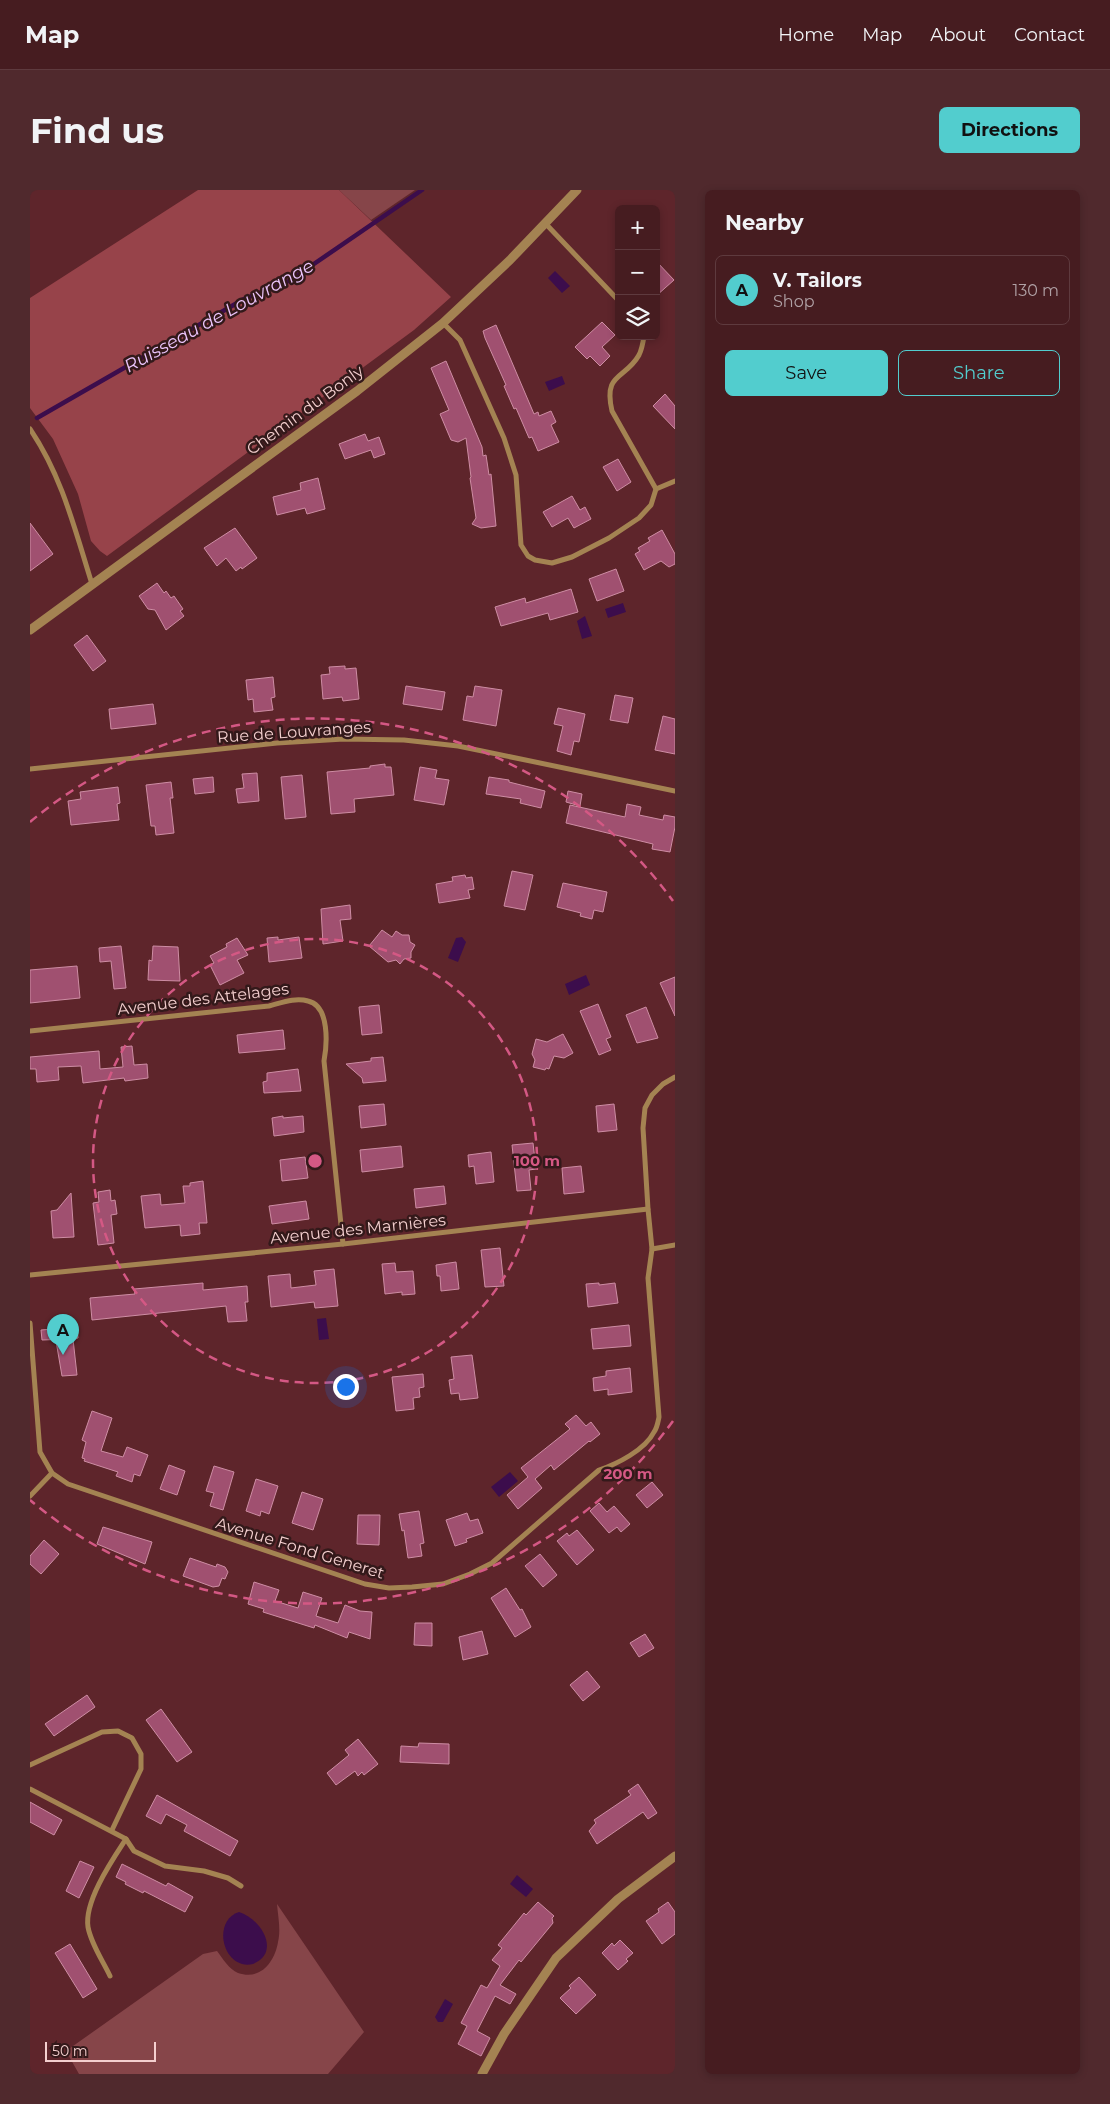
<!DOCTYPE html>
<html lang="en">
<head>
<meta charset="utf-8">
<style>
	:root { --surface:#461c20; --page:#50292d; --text:#f1f3f6; --muted:#b0a1a5; --line:#5e3a3e; --accent:#52cdce }
	body { margin:0; font-family:Montserrat,sans-serif; background:var(--page); color:var(--text) }
	.controls { position:absolute; right:15px; top:15px; display:grid; overflow:hidden; border-radius:8px; box-shadow:0 2px 8px #0003 }
	.controls button { width:45px; height:45px; display:grid; place-items:center; padding:0; border:0; border-bottom:1px solid var(--line); background:var(--surface); color:var(--text); font:25px sans-serif }
	.scale { position:absolute; left:15px; bottom:12px; width:111px; box-sizing:border-box; padding-left:5px; border:2px solid #f4cfcf; border-top:0; font-size:14px; line-height:18px; white-space:nowrap; color:#f4cfcf; -webkit-text-stroke:4px #33191a; paint-order:stroke }
	.you { position:absolute; left:315px; top:1196px; width:18px; height:18px; margin:-12px; border:4px solid #fff; border-radius:50%; background:#1a73e8; box-shadow:0 0 0 8px #1a73e833 }
	.badge { display:grid; place-items:center; width:32px; height:32px; border-radius:50%; background:var(--accent); color:#111; font-size:16px; font-weight:700 }
	.pin { position:absolute; translate:-50% -41px; filter:drop-shadow(0 1px 2px #0008) }
	.pin::after { content:''; position:absolute; top:26px; width:18px; height:15px; background:inherit; clip-path:polygon(0 0,100% 0,50% 100%) }
	.list { margin:0; padding:0; list-style:none }
	h2 { display:flex; justify-content:space-between; align-items:center; height:65px; margin:0; padding:0 20px; font-size:21px }
	h2 small { font-size:16px; font-weight:400; color:var(--muted) }
	.list li { display:grid; grid-template-columns:32px 1fr auto; gap:15px; align-items:center; box-sizing:border-box; height:70px; margin:0 10px 10px; padding:0 10px; border:1px solid var(--line); border-radius:8px }
	.list b { display:block; font-size:19px; white-space:nowrap }
	.list p { margin:0; font-size:16px; white-space:nowrap; color:var(--muted) }
	.list em { font-size:16px; font-style:normal; color:var(--muted) }
	.actions { display:flex; gap:10px; padding:15px 20px }
	.actions a { flex:1; padding:11px 0; border:1px solid var(--accent); border-radius:8px; text-align:center; font-size:18px; color:var(--accent) }
	.actions .main { background:var(--accent); color:#111 }
	.icon { flex:none; width:28px; height:28px; fill:none; stroke:currentColor; stroke-width:2; stroke-linecap:round; stroke-linejoin:round }
	.map { position:relative; flex:none; width:645px; height:1884px; overflow:hidden; border-radius:8px }
	header { display:flex; align-items:center; gap:30px; box-sizing:border-box; height:70px; padding:0 25px; background:var(--surface); border-bottom:1px solid var(--line) }
	header strong { font-size:24px }
	nav { display:flex; gap:28px; margin-inline-start:auto; font-size:18px }
	.intro { display:flex; align-items:center; justify-content:space-between; box-sizing:border-box; height:120px; padding:0 30px }
	h1 { margin:0; font-size:35px }
	.button { padding:12px 22px; border-radius:8px; background:var(--accent); color:#111; font-size:18px; font-weight:700 }
	main { display:flex; gap:30px; padding:0 30px }
	aside { flex:1; background:var(--surface); border-radius:8px; box-shadow:0 2px 8px #0003 }
	.map>svg:first-child { display:block }
	.green { fill:#864549 }
	.forest { fill:#97434a }
	.water { fill:#3c0d4c }
	.lines { fill:none; stroke-linecap:round; stroke-linejoin:round }
	.stream { stroke:#3c0d4c; stroke-width:4.5 }
	.building { fill:#a05070; stroke:#ce8da4 }
	.minor { stroke:#a48352; stroke-width:5 }
	.tertiary { stroke:#a48352; stroke-width:9 }
	.ring { fill:none; stroke:#d45884; stroke-width:2.5; stroke-dasharray:9 6 }
	.labels { text-anchor:middle; dominant-baseline:central; stroke-width:5; stroke-linejoin:round; paint-order:stroke }
	.street-label { font-size:16px; fill:#f4cfcf; stroke:#33191a }
	.water-label { font-size:18px; font-style:italic; fill:#ecc5fc; stroke:#33191a }
	.centre { fill:#d45884; stroke:#33191a; stroke-width:2.5 }
	.ring-label { font-size:15px; text-anchor:middle; font-weight:bold; fill:#d45884; stroke:#33191a; stroke-width:5; stroke-linejoin:round; paint-order:stroke }
</style>
</head>
<body>
<header>
<strong>Map</strong>
<nav><a>Home</a><a>Map</a><a>About</a><a>Contact</a></nav>
</header>
<div class="intro"><h1>Find us</h1><a class="button">Directions</a></div>
<main>
<div class="map">
<svg width="645" height="1884" viewBox="0 0 645 1884">
	<rect width="100%" height="100%" fill="#5e252b"/>
	<g class="green">
		<polygon points="309,0 385,0 341,30"/>
		<path d="M247,1714L334,1842L298,1884H49L36,1861L173,1764L187,1761C193,1769 199,1779 208,1783C231,1791 245,1771 248,1752C251,1739 248,1727 247,1714Z"/>
	</g>
	<polygon class="forest" points="168,0 309,0 421,107 384,140 77,366 70,361 61,351 48,304 23,249 0,218 0,108"/>
	<g class="water">
		<polygon points="525,81 540,96 532,103 518,88"/>
		<polygon points="532,186 535,194 519,201 515,192"/>
		<polygon points="593,413 596,422 578,428 575,419"/>
		<polygon points="555,426 562,446 552,449 547,431"/>
		<polygon points="426,748 432,747 436,752 428,772 418,768"/>
		<polygon points="556,785 560,795 539,805 535,794"/>
		<polygon points="296,1128 299,1149 289,1150 287,1129"/>
		<polygon points="480,1282 488,1291 469,1307 461,1297"/>
		<polygon points="487,1685 503,1699 496,1707 480,1694"/>
		<path d="M209,1722C230,1728 252,1762 223,1774C193,1781 181,1731 209,1722Z"/>
		<polygon points="415,1809 423,1814 413,1832 408,1832 405,1827"/>
	</g>
	<g class="lines">
		<polyline class="stream" points="7,228 214,109 259,91 392,0"/>
	</g>
	<g class="building">
		<polygon points="626,71 644,90 626,106"/>
		<polygon points="572,132 585,145 572,157 580,166 570,176 560,166 557,169 545,157"/>
		<polygon points="466,135 504,224 508,222 509,226 521,221 526,232 521,235 529,252 508,261 502,247 499,248 486,218 484,219 474,196 476,195 455,148 453,141"/>
		<polygon points="416,171 452,257 453,266 456,265 459,285 461,284 466,336 451,338 442,334 446,328 440,288 441,287 436,248 428,252 421,250 410,224 419,220 401,178"/>
		<polygon points="635,204 645,216 645,239 623,216"/>
		<polygon points="335,244 338,251 349,247 355,264 344,268 341,260 315,269 309,254"/>
		<polygon points="588,269 601,292 587,301 573,277"/>
		<polygon points="288,288 295,319 277,324 275,318 247,325 243,307 271,300 270,293"/>
		<polygon points="542,306 550,320 555,317 561,329 544,338 538,328 522,337 513,322"/>
		<polygon points="0,333 23,364 0,381"/>
		<polygon points="205,338 227,368 212,379 211,377 206,381 196,368 187,376 174,358"/>
		<polygon points="632,340 645,364 645,374 639,377 631,371 614,380 605,364 610,361 608,358 620,351 618,348"/>
		<polygon points="586,379 594,401 567,411 559,389"/>
		<polygon points="127,393 134,403 136,401 141,408 144,406 153,419 150,421 154,426 136,440 125,420 118,419 109,406"/>
		<polygon points="541,399 548,422 520,430 518,423 471,436 465,417 495,408 496,413"/>
		<polygon points="57,445 76,471 63,481 44,455"/>
		<polygon points="315,476 315,479 326,478 329,509 313,511 312,507 293,509 291,485 300,484 299,477"/>
		<polygon points="243,487 245,507 241,508 243,520 224,522 223,509 218,510 216,490"/>
		<polygon points="376,496 415,502 412,520 373,514"/>
		<polygon points="445,496 472,500 466,536 433,530 437,506 443,507"/>
		<polygon points="585,505 603,508 598,533 580,530"/>
		<polygon points="123,514 126,534 81,539 79,519"/>
		<polygon points="528,518 555,524 549,552 544,551 541,565 527,561 533,536 524,534"/>
		<polygon points="633,526 645,529 645,564 625,560"/>
		<polygon points="355,574 355,577 361,577 364,605 324,609 325,622 301,624 297,582 340,578 340,576"/>
		<polygon points="390,577 407,580 405,588 419,590 414,615 384,610"/>
		<polygon points="227,583 229,611 208,613 206,599 214,598 212,584"/>
		<polygon points="272,585 276,627 255,629 251,587"/>
		<polygon points="183,587 184,602 165,604 163,589"/>
		<polygon points="459,587 479,590 479,592 515,601 511,618 490,613 491,609 456,604"/>
		<polygon points="141,592 143,608 140,608 144,643 126,645 125,636 121,636 116,595"/>
		<polygon points="88,597 90,613 87,614 89,630 41,635 38,611 51,609 50,602"/>
		<polygon points="538,601 552,604 550,616 536,612"/>
		<polygon points="597,614 611,617 609,625 633,630 634,625 645,627 645,637 640,662 622,659 623,654 536,633 540,615 595,627"/>
		<polygon points="482,681 503,685 495,720 474,716"/>
		<polygon points="435,685 436,688 442,687 444,699 438,700 440,708 409,713 406,694 423,691 422,687"/>
		<polygon points="533,693 577,702 573,722 564,720 562,729 550,726 551,723 527,717"/>
		<polygon points="320,715 321,729 310,730 313,751 293,754 291,719"/>
		<polygon points="352,740 362,747 366,741 372,745 379,745 380,752 385,755 381,762 381,768 374,769 370,774 366,770 358,772 339,756"/>
		<polygon points="248,747 248,750 269,747 272,768 239,772 237,748"/>
		<polygon points="207,748 218,765 207,770 214,783 190,795 180,775 184,773 180,766 197,757 196,754"/>
		<polygon points="91,756 96,798 84,799 81,771 70,772 69,758"/>
		<polygon points="123,756 148,757 150,791 118,790 119,770 122,771"/>
		<polygon points="47,776 50,808 0,813 0,780"/>
		<polygon points="645,787 645,826 630,793"/>
		<polygon points="568,814 581,847 576,849 581,860 569,865 550,821"/>
		<polygon points="349,815 352,843 332,845 329,817"/>
		<polygon points="616,817 628,848 607,853 596,825"/>
		<polygon points="253,840 255,859 209,863 207,845"/>
		<polygon points="533,844 543,863 534,868 524,866 519,879 516,878 515,880 503,877 505,870 502,864 506,849 517,852"/>
		<polygon points="102,856 104,875 117,874 118,888 95,891 94,888 53,893 51,876 28,877 29,890 7,892 6,879 0,879 0,867 69,861 70,879 93,877 91,857"/>
		<polygon points="353,867 356,891 333,893 332,888 316,874 341,871 341,868"/>
		<polygon points="268,879 271,901 234,903 233,892 237,891 237,883"/>
		<polygon points="354,914 356,935 331,938 329,916"/>
		<polygon points="584,914 587,940 568,942 566,916"/>
		<polygon points="253,926 253,928 273,926 274,942 244,946 242,928"/>
		<polygon points="503,953 506,979 499,980 501,1000 487,1001 482,955"/>
		<polygon points="371,956 373,977 332,982 330,960"/>
		<polygon points="461,962 464,992 446,994 444,976 439,977 438,965"/>
		<polygon points="275,967 278,988 252,991 250,970"/>
		<polygon points="551,976 554,1002 534,1004 532,978"/>
		<polygon points="173,991 177,1033 169,1033 170,1044 151,1046 150,1035 115,1038 111,1006 130,1004 131,1015 155,1013 153,996 160,996 160,993"/>
		<polygon points="414,996 416,1014 386,1018 384,999"/>
		<polygon points="80,1000 81,1011 85,1010 87,1024 81,1025 84,1053 68,1055 63,1013 69,1012 68,1002"/>
		<polygon points="41,1003 44,1047 23,1048 21,1021 27,1020"/>
		<polygon points="276,1011 279,1029 242,1034 239,1016"/>
		<polygon points="470,1058 474,1096 455,1097 451,1060"/>
		<polygon points="426,1072 429,1099 411,1101 410,1086 407,1086 406,1075"/>
		<polygon points="365,1073 366,1082 383,1081 385,1104 372,1105 372,1102 355,1104 352,1074"/>
		<polygon points="304,1079 308,1116 285,1118 284,1112 241,1117 238,1086 260,1084 261,1098 286,1095 284,1081"/>
		<polygon points="173,1093 173,1100 217,1096 218,1112 215,1112 217,1131 198,1132 196,1116 62,1130 60,1108 105,1104 104,1099"/>
		<polygon points="569,1093 569,1095 585,1093 588,1113 558,1117 556,1094"/>
		<polygon points="599,1135 601,1156 563,1159 561,1139"/>
		<polygon points="47,1137 48,1148 43,1149 47,1185 32,1186 26,1151 42,1149 12,1150 11,1140"/>
		<polygon points="442,1165 448,1208 430,1210 429,1203 421,1204 419,1190 424,1189 421,1167"/>
		<polygon points="600,1178 602,1202 578,1205 578,1199 564,1201 563,1188 576,1186 576,1181"/>
		<polygon points="393,1184 394,1197 389,1198 390,1207 383,1208 384,1219 366,1221 362,1187"/>
		<polygon points="62,1221 82,1228 71,1261 93,1267 97,1257 118,1265 110,1286 104,1284 102,1292 86,1286 88,1282 54,1271 55,1269 52,1268 56,1252 52,1250"/>
		<polygon points="546,1225 556,1236 561,1232 570,1244 560,1252 559,1251 524,1280 521,1275 505,1289 512,1298 488,1319 477,1305 498,1287 491,1278 540,1239 535,1234"/>
		<polygon points="139,1275 155,1281 147,1305 130,1299"/>
		<polygon points="184,1276 204,1282 193,1320 180,1316 184,1303 176,1301"/>
		<polygon points="226,1289 248,1296 239,1324 231,1321 230,1326 216,1321"/>
		<polygon points="622,1292 633,1305 617,1318 606,1305"/>
		<polygon points="272,1302 293,1309 283,1340 262,1333"/>
		<polygon points="569,1313 577,1322 584,1316 600,1334 591,1342 587,1337 579,1343 560,1321"/>
		<polygon points="389,1321 394,1353 390,1354 392,1366 378,1368 374,1340 372,1341 369,1324"/>
		<polygon points="437,1323 440,1331 448,1329 453,1343 436,1349 437,1352 425,1356 416,1330"/>
		<polygon points="328,1325 350,1325 349,1355 327,1354"/>
		<polygon points="73,1337 122,1352 115,1374 67,1354"/>
		<polygon points="547,1340 564,1360 547,1375 527,1351 537,1343 539,1346"/>
		<polygon points="14,1350 29,1364 11,1384 0,1374 0,1366"/>
		<polygon points="510,1364 527,1385 513,1397 495,1376"/>
		<polygon points="160,1368 186,1377 187,1374 195,1377 198,1382 195,1389 192,1388 189,1396 183,1397 153,1386"/>
		<polygon points="224,1392 249,1400 245,1411 268,1418 273,1402 292,1408 286,1426 308,1433 315,1415 330,1421 342,1422 340,1449 319,1442 317,1448 285,1435 284,1438 233,1422 234,1419 218,1414"/>
		<polygon points="476,1398 490,1420 492,1419 501,1437 485,1447 461,1408"/>
		<polygon points="385,1433 402,1433 402,1456 384,1455"/>
		<polygon points="452,1441 458,1464 433,1470 429,1447"/>
		<polygon points="615,1444 624,1458 609,1467 600,1453"/>
		<polygon points="557,1481 570,1497 553,1511 540,1495"/>
		<polygon points="57,1505 65,1517 24,1546 15,1534"/>
		<polygon points="131,1519 162,1562 147,1572 116,1530"/>
		<polygon points="328,1549 348,1574 334,1585 332,1582 328,1586 325,1581 306,1595 297,1583 319,1565 315,1560"/>
		<polygon points="389,1553 419,1554 419,1574 370,1572 371,1556 388,1557"/>
		<polygon points="608,1594 627,1623 618,1629 613,1622 567,1654 559,1641 566,1633 564,1630 601,1605 598,1601"/>
		<polygon points="127,1605 208,1651 200,1666 154,1641 157,1635 136,1624 131,1634 116,1626"/>
		<polygon points="0,1612 32,1630 24,1645 0,1632"/>
		<polygon points="50,1671 64,1677 49,1708 36,1701"/>
		<polygon points="92,1674 136,1696 138,1693 163,1707 155,1722 114,1701 113,1703 95,1694 96,1692 86,1687"/>
		<polygon points="508,1712 524,1726 522,1728 523,1733 491,1772 489,1770 470,1795 486,1804 480,1814 465,1806 447,1841 460,1848 451,1866 428,1854 437,1836 431,1833 451,1795 457,1798 470,1776 462,1770 472,1758 468,1755 494,1723 496,1725"/>
		<polygon points="638,1712 645,1722 645,1744 632,1754 616,1731 629,1722 628,1719"/>
		<polygon points="590,1750 603,1763 596,1769 598,1771 588,1780 572,1763 582,1753 584,1756"/>
		<polygon points="40,1754 67,1799 53,1808 25,1763"/>
		<polygon points="549,1787 566,1805 546,1824 530,1808 541,1798 539,1796"/>
	</g>
	<g class="lines">
		<g class="minor">
			<polyline points="515,33 589,111"/>
			<polyline points="413,133 430,150 474,248 486,285 491,355 498,366 505,370 522,373 542,367 579,348 609,328 621,315 626,299 645,291"/>
			<path d="M614,146C613,153 612,159 609,165C595,190 573,182 582,221L626,299"/>
			<path d="M0,239C32,286 45,340 62,394"/>
			<polyline points="0,579 247,553 314,549 374,550 428,556 645,601"/>
			<path d="M0,841L239,816C251,813 265,807 278,811C300,816 297,855 294,871L313,1054"/>
			<polyline points="622,1059 645,1055"/>
			<polyline points="0,1085 313,1054 618,1019"/>
			<path d="M0,1133L10,1262L22,1283L38,1294L335,1394L359,1398L382,1397L413,1394L440,1384L462,1373L569,1280C587,1274 615,1260 624,1242C627,1238 628,1232 629,1227L618,1088L622,1059L618,1019L613,938L615,918L622,905L633,894L645,887"/>
			<polyline points="0,1306 22,1283"/>
			<polyline points="0,1575 72,1542 88,1541 102,1548 111,1564 111,1579 82,1640"/>
			<polyline points="0,1599 96,1649 104,1661 135,1676 174,1681 198,1688 211,1696"/>
			<path d="M80,1786C73,1771 61,1754 58,1737C54,1711 83,1669 96,1649"/>
		</g>
		<g class="tertiary">
			<polyline points="0,440 327,201 413,133 480,70 547,0"/>
			<polyline points="452,1884 474,1844 526,1768 588,1709 645,1666"/>
		</g>
	</g>
	<g class="ring">
		<circle cx="285" cy="971" r="222"/>
		<path d="M643 1231A443 443 0 0 1 0 1310M0 632A443 443 0 0 1 643 711"/>
	</g>
	<g class="labels">
		<g class="street-label">
			<text transform="translate(275 220) rotate(-36)">Chemin du Bonly</text>
			<text transform="translate(264 542) rotate(-4)">Rue de Louvranges</text>
			<text transform="translate(173 809) rotate(-7)">Avenue des Attelages</text>
			<text transform="translate(328 1039) rotate(-6)">Avenue des Marnières</text>
			<text transform="translate(270 1358) rotate(17)">Avenue Fond Generet</text>
		</g>
		<g class="water-label">
			<text transform="translate(189 126) rotate(-29)">Ruisseau de Louvrange</text>
		</g>
	</g>
	<circle cx="285" cy="971" r="8" class="centre"/>
	<g class="ring-label">
		<text x="507" y="976">100 m</text>
		<text x="598" y="1289">200 m</text>
	</g>
</svg>
<div class="controls">
<button>+</button>
<button>−</button>
<button><svg class="icon" aria-label="layers" viewBox="0 0 24 24"><path d="M12 4l9 5-9 5-9-5zM3 14l9 5 9-5"/></svg></button>
</div>
<div class="scale">50 m</div>
<div class="you"></div>
<div class="pin badge" style="left:33px;top:1165px">A</div>
</div>
<aside>
<h2>Nearby<small></small></h2>
<ul class="list">
<li><span class="badge">A</span><div><b>V. Tailors</b><p>Shop</p></div><em>130 m</em></li>
</ul>
<div class="actions"><a class="main">Save</a><a>Share</a></div>
</aside>
</main>
</body>
</html>
